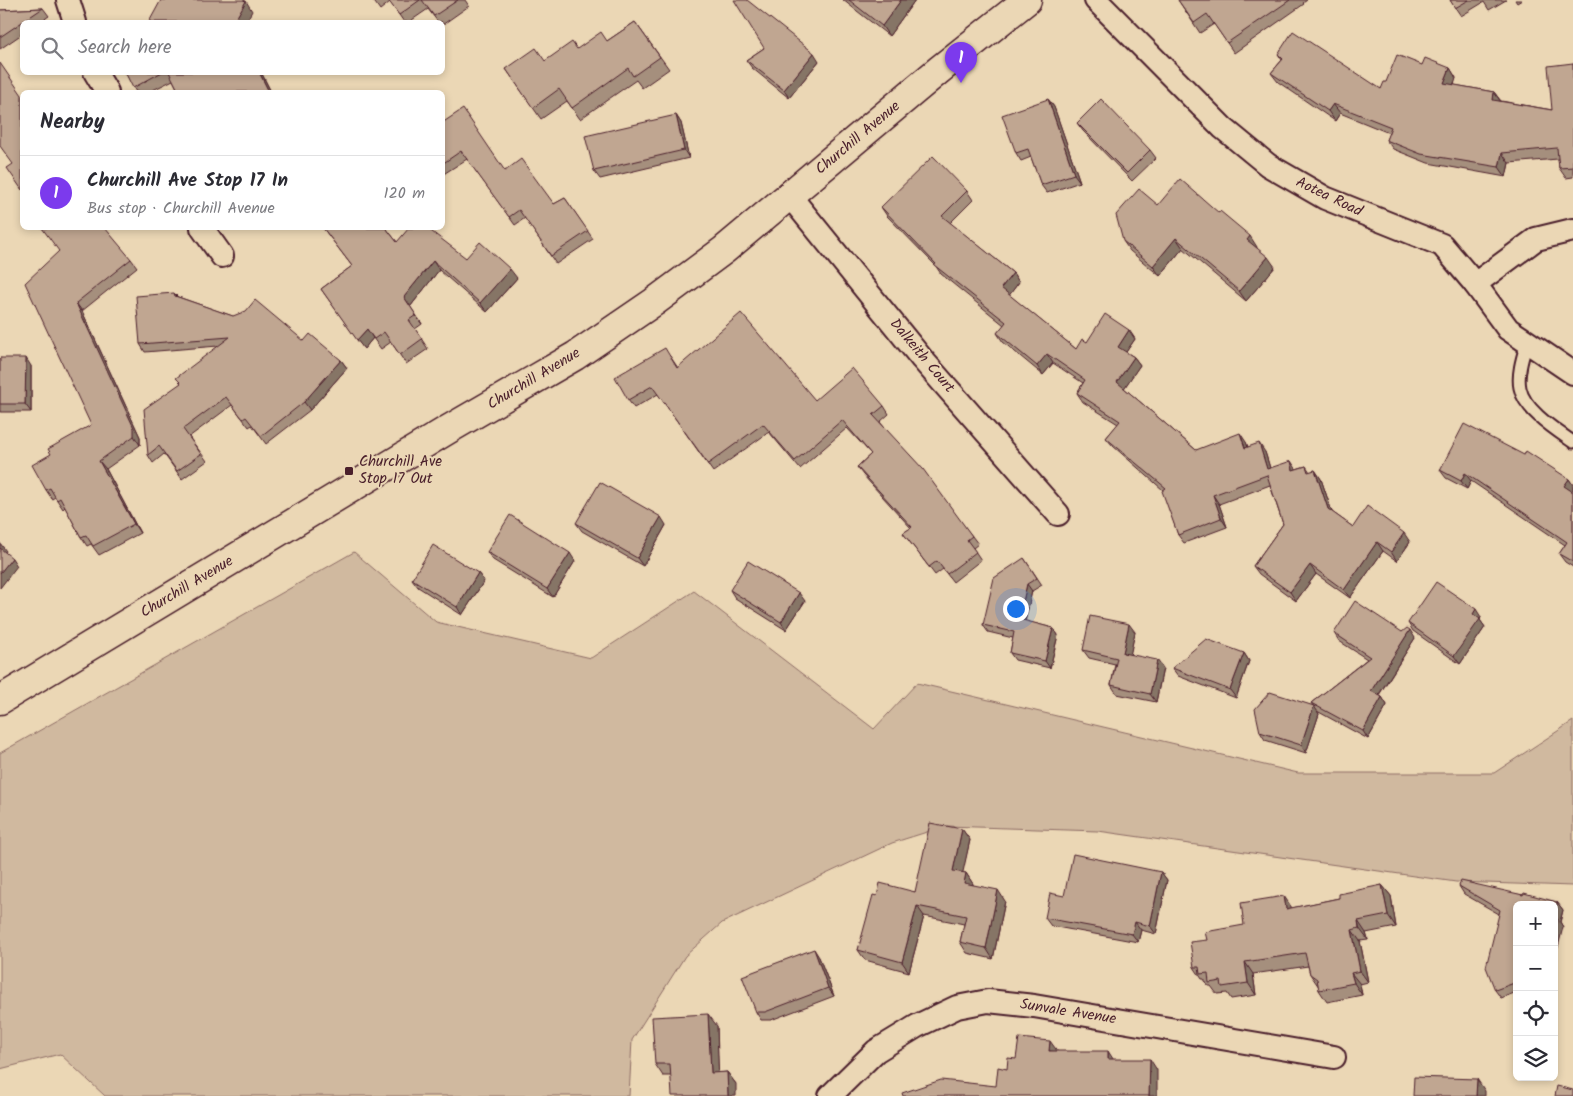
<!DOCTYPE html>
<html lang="en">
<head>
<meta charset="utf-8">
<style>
	:root { --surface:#fff; --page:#f7f7f7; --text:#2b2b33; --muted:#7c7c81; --line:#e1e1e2; --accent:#7c3aed }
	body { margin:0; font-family:Kalam,sans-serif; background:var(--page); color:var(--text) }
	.controls { position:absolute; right:15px; bottom:15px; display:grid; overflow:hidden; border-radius:8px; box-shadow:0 2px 8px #0003 }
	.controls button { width:45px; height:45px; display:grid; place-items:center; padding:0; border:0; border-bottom:1px solid var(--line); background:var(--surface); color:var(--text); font:25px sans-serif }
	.you { position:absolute; left:1015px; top:608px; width:18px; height:18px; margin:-12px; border:4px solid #fff; border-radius:50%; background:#1a73e8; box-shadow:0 0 0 8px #1a73e833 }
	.badge { display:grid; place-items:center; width:32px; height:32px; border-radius:50%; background:var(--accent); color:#fff; font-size:16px; font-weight:700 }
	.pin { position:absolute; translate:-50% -41px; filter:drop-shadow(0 1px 2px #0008) }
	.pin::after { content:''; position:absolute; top:26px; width:18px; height:15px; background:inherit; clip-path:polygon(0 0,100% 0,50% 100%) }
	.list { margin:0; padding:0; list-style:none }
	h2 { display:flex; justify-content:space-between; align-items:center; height:65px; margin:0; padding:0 20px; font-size:21px }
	h2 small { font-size:16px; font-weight:400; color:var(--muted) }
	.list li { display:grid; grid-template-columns:32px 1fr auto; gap:15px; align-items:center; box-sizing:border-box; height:75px; padding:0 20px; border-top:1px solid var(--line) }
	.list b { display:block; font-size:19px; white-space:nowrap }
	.list p { margin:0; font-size:16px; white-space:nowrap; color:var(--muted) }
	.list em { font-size:16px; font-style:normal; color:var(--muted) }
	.icon { flex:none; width:28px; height:28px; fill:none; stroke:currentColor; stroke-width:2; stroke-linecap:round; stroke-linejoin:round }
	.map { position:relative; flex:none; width:1573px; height:1096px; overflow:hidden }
	.search { position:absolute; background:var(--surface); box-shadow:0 2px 8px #0003; left:20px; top:20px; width:425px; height:55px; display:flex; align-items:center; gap:12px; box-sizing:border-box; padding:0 18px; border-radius:8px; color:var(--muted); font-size:19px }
	.panel { position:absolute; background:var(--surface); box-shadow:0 2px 8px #0003; left:20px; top:90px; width:425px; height:140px; border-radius:8px }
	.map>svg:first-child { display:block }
	.green { fill:#d0b99f; stroke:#8d6c65 }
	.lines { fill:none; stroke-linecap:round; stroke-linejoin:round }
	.service-casing { stroke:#4a1f2b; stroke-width:15 }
	.minor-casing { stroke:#4a1f2b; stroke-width:26 }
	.tertiary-casing { stroke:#4a1f2b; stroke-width:31 }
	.service { stroke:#ebd7b5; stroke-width:11 }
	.minor { stroke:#ebd7b5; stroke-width:22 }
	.tertiary { stroke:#ebd7b5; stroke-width:28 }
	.wall { fill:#a58f7d; stroke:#4a1f2b }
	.shaded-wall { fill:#867466; stroke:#4a1f2b }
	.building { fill:#c0a691; stroke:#4a1f2b }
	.poi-dot { fill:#4a1f2b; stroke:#ebd7b5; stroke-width:2 }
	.labels { text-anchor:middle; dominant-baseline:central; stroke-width:4; stroke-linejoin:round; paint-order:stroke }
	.street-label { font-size:15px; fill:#4a1f2b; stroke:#ebd7b5 }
	.poi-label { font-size:15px; fill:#4a1f2b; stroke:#ebd7b5; text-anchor:start }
</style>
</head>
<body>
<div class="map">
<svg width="1573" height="1096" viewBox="0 0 1573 1096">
	<rect width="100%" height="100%" fill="#ebd7b5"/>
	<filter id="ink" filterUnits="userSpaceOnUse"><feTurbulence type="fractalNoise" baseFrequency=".02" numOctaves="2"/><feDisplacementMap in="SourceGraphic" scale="10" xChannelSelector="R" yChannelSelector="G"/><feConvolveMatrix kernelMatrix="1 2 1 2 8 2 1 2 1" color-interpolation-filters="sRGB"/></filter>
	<g filter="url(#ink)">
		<polygon class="green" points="354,552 436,622 591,658 694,591 874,729 917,683 1298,773 1494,773 1573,721 1573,886 1456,882 1098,831 946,826 892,843 722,923 685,956 632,1040 629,1096 105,1096 60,1054 0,1069 0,753"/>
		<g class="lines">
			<defs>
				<path id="service" d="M1527,342C1523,356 1517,374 1520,388C1524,410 1556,430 1573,442"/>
				<g id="minor">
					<polyline points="68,0 75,22"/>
					<polyline points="1096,0 1223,128 1268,165 1325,198 1442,245 1475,284 1508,329 1573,373"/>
					<polyline points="95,72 107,92"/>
					<polyline points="789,195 922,359 1058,514"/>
					<polyline points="202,228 222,256"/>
					<polyline points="1475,284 1536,239 1573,230"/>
					<polyline points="830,1096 876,1051 917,1026 957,1007 988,1001 1034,1006 1334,1057"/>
				</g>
				<polyline id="tertiary" points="0,700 449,429 575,356 654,302 724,250 939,70 1027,0"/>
			</defs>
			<use href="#service" class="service-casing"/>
			<use href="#minor" class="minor-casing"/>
			<use href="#tertiary" class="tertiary-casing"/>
			<use href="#service" class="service"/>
			<use href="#minor" class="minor"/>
			<use href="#tertiary" class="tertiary"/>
		</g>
		<g class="wall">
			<polygon points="373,0 465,0 469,6 442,25 442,22 438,22 428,9 409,22 404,22 390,2 380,10"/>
			<polygon points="843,0 915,0 889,36"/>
			<polygon points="1178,0 1307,0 1303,3 1304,4 1234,53 1214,24 1200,33"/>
			<polygon points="1450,0 1506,0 1489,10 1484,2 1461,16"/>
			<polygon points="1515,0 1522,0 1517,3"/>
			<polygon points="43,8 49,16 40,22 22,22 22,34 0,49 0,10"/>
			<polygon points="635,22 669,69 642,88 636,80 580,119 567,101 541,119 506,69 545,61 577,49 607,41"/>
			<polygon points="764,48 819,61 789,98 752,68 746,60"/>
			<polygon points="1278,54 1381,89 1386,82 1422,65 1450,68 1456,78 1454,85 1494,92 1501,101 1552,110 1573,63 1573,177 1566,178 1559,168 1558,159 1509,163 1506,177 1428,163 1393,149 1386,140 1389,133 1340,113 1335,121 1278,82 1271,73 1282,60"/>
			<polygon points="125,72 261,72 271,92 179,92 173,80 149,92 136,92"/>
			<polygon points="1048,99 1054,107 1080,182 1047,193 1041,185 1031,157 1021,161 1016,153"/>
			<polygon points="676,115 681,123 689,158 600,179 594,171"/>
			<polygon points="442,123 505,170 554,204 565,198 593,239 556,264 525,218 515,225 467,159 442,175"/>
			<polygon points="1077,123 1150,150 1156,158 1132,181 1083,131"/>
			<polygon points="967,191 973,200 950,223 1013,273 1019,282 1009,295 1076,349 1087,342 1129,330 1135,339 1126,352 1134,357 1140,365 1124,388 1196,450 1246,442 1248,447 1265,452 1270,468 1296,469 1306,466 1310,472 1315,470 1321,479 1332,512 1353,527 1410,542 1397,561 1383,551 1350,598 1316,574 1296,601 1259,574 1253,566 1283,524 1270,485 1219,504 1227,527 1184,543 1178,535 1163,490 1113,446 1106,438 1118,424 1083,402 1077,393 1083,383 1053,363 1043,375 1003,342 997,333 1004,325 941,274 935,265 887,216 881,207"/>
			<polygon points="1158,205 1257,247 1257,248 1275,267 1246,301 1183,248 1160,276 1130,251 1123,241"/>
			<polygon points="323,228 386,228 397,242 466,258 517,278 487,312 439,270 410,307 422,324 415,329 428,349 406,364 391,342 381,349 373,338 364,349 321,289 352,266"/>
			<polygon points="59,251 131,259 137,267 82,311 140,437 140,445 106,469 140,533 99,555 91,544 87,546 81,537 65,507 63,509 55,497 52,499 46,490 51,454 91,425"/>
			<polygon points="174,293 178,297 304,341 341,360 347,368 310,410 266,444 252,425 249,427 232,405 189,437 207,461 182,479 164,454 153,463 148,455 180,384 218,346 145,352 140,344"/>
			<polygon points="670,356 678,368 815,400 884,406 889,414 880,422 972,536 978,544 973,548 981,560 953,582 943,569 935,575 903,533 911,528 863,475 857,467 871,454 847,428 800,469 769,432 713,472 658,394 634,408 628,400"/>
			<polygon points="0,358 31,366 31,412 0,412"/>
			<polygon points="1440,470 1569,479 1573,485 1573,489 1572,491 1573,492 1573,567 1565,562 1559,554 1565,545 1471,481 1467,489 1446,478"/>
			<polygon points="576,523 666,525 643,566 582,531"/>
			<polygon points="487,552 575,561 553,597 493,560"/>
			<polygon points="1024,558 1042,585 1032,591 1025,621 1053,628 1058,635 1050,668 1015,660 1010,653 1013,638 988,632 983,625"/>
			<polygon points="478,573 484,581 462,615 418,587 412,579"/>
			<polygon points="730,590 805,601 786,630 735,598"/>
			<polygon points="1481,617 1480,620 1485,627 1460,664 1413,631 1408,623"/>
			<polygon points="1135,632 1130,654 1163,668 1156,702 1117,694 1111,685 1115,664 1089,658 1083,650"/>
			<polygon points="1402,632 1415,638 1379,695 1382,697 1387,705 1368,739 1317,711 1319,714 1306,753 1265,740 1260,732 1313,706 1311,703 1367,659 1339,641 1334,633"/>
			<polygon points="1244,653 1249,661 1236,698 1178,676 1172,668"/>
			<polygon points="962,829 970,840 962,873 966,873 973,884 973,885 1005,901 993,959 967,953 960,942 964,924 924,916 909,972 865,960 858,950 877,896 915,892"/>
			<polygon points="1161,872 1167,880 1156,934 1141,930 1138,942 1051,926 1045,918 1064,896"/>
			<polygon points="1382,885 1391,896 1396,927 1366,933 1368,940 1360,941 1368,982 1360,984 1362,995 1327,1002 1319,990 1319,987 1310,974 1308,966 1253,974 1256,995 1231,999 1227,993 1217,994 1211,986 1208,986 1204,979 1202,979 1194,967 1207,940 1292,908 1339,898"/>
			<polygon points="1459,886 1523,895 1557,902 1563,910 1560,922 1563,927 1517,905 1517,992 1501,998 1495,990 1499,914 1464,894"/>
			<polygon points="819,957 834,996 771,1020 761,1020 756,1012"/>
			<polygon points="717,1026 718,1073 727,1072 736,1084 671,1076 663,1076 655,1064"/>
		</g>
		<g class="shaded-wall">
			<polygon points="901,0 915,0 889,36 882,26"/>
			<polygon points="246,1 252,11 246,22 234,22"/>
			<polygon points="814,53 819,61 789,98 784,90"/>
			<polygon points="1450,68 1456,78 1450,93 1444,83"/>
			<polygon points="259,72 261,72 271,92 269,92"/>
			<polygon points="1494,92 1501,102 1493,100"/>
			<polygon points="1048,99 1054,107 1080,182 1074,174"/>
			<polygon points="1333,104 1340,113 1335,121 1328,111"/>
			<polygon points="676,115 681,123 689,158 684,150"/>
			<polygon points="1502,153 1509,163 1506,177 1499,167"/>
			<polygon points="1250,236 1257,247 1254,250 1247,240"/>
			<polygon points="1176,238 1183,248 1160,276 1153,266"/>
			<polygon points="1268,257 1275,267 1246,301 1239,291"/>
			<polygon points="433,261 439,270 410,307 422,324 404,297"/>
			<polygon points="510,269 517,278 487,312 480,303"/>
			<polygon points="1013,273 1019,282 1008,297 1001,288"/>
			<polygon points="76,303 82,311 140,437 140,445 134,436"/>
			<polygon points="367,329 373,338 364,349 357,340"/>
			<polygon points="1129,330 1135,339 1124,355 1118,347"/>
			<polygon points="1047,354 1053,363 1043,375 1037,366"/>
			<polygon points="1134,357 1140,365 1123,390 1117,382"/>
			<polygon points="26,358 31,366 31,412 25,404"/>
			<polygon points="341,360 347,368 310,410 304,402"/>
			<polygon points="1240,433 1246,442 1251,456 1245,448"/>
			<polygon points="1259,443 1265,452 1273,478 1267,469"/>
			<polygon points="99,461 106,469 140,533 134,524"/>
			<polygon points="1291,461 1297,470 1293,470"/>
			<polygon points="1315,470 1321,479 1334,518 1328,509"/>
			<polygon points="1465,473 1471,481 1467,489 1461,481"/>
			<polygon points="1569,479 1573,485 1573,489 1570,494 1564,486"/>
			<polygon points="1213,495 1219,504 1227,527 1221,518"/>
			<polygon points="661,517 666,525 643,566 637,558"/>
			<polygon points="1404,533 1410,542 1397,561 1391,552"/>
			<polygon points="1377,542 1383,551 1350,598 1344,590"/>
			<polygon points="0,543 6,551 4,555 0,549"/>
			<polygon points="570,553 575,561 553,597 547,589"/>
			<polygon points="12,558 17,566 0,588 0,573"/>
			<polygon points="1310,565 1316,574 1296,601 1290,592"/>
			<polygon points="478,573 484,581 462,615 457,607"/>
			<polygon points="1027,584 1032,591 1024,627 1019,619"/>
			<polygon points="799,593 805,601 786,630 781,622"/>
			<polygon points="1476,609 1481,617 1480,620 1485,627 1460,664 1454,656 1473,614"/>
			<polygon points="1129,624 1135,632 1129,661 1123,653"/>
			<polygon points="1053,628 1058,635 1050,668 1045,661"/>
			<polygon points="1410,630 1415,638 1376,699 1371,691"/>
			<polygon points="1244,653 1249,661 1236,698 1230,690"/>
			<polygon points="1157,660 1163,668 1156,702 1150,694"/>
			<polygon points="1382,697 1387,705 1368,739 1363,731"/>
			<polygon points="1314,706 1319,714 1306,753 1301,745"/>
			<polygon points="962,829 970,840 961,881 953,871"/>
			<polygon points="1161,872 1167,880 1156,934 1150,926"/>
			<polygon points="966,873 973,884 971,893 964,883"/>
			<polygon points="1382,885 1391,896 1396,927 1388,915"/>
			<polygon points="998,890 1005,901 993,959 986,948"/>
			<polygon points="1284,896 1292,908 1286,909"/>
			<polygon points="1557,902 1563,910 1560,922 1563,927 1554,963 1554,914"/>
			<polygon points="917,906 924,916 909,972 902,962"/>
			<polygon points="1358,921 1366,933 1368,940 1359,928"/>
			<polygon points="1135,922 1141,930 1138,942 1132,934"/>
			<polygon points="1352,930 1360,941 1368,982 1360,971"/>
			<polygon points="814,949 819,957 834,996 828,988"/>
			<polygon points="1245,962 1253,974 1256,995 1248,983"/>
			<polygon points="1351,973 1360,984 1362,995 1354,983"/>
			<polygon points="708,1014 717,1026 719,1085 711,1073"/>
			<polygon points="1050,1041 1058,1052 1049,1051"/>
			<polygon points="1108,1051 1115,1062 1108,1059"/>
			<polygon points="1150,1059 1157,1070 1157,1096 1149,1096"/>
			<polygon points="727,1072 736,1084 736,1096 728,1096"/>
			<polygon points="1477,1079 1485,1091 1485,1096 1476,1096"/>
		</g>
		<g class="building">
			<polygon points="161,0 243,0 246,1 234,22 149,22"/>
			<polygon points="388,0 420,0 399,15"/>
			<polygon points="422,0 458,0 434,16"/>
			<polygon points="734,0 747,0 814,53 784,90 746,60 764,48"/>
			<polygon points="849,0 901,0 882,26"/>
			<polygon points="1178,0 1290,0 1227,43 1207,14 1194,23"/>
			<polygon points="1450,0 1469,0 1455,8"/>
			<polygon points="43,8 0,37 0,10"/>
			<polygon points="635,22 660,57 633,76 628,68 572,108 559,89 533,108 506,69 536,48 545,61 572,42 577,49 601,32 607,41"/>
			<polygon points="1293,31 1381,89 1384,82 1386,82 1397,55 1422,65 1425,58 1450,68 1444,83 1494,92 1493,100 1552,110 1548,66 1573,63 1573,167 1559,168 1557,148 1502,153 1499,167 1421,154 1386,140 1391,127 1333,104 1328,111 1271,73 1283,59 1278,54"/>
			<polygon points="0,63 22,95 22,190 7,168 13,164 0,146"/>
			<polygon points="125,72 162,72 133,88"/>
			<polygon points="169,72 259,72 269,92 179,92"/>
			<polygon points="1048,99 1074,174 1041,185 1028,149 1016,153 1002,115"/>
			<polygon points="1101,99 1150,150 1127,173 1077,123"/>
			<polygon points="463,109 505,171 521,159 554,204 565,198 588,231 551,256 519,210 509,217 461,151 442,164 442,123"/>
			<polygon points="676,115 684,150 594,171 585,136"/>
			<polygon points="933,156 967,191 942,216 1013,273 1001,288 1076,349 1082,339 1087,342 1105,314 1129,330 1118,347 1134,357 1117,382 1196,450 1240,433 1245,448 1259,443 1267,469 1291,461 1293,470 1306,466 1308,472 1315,470 1328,509 1353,527 1367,506 1404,533 1391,552 1377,542 1344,590 1310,565 1290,592 1253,566 1283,524 1267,475 1213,495 1221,518 1178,535 1162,491 1166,488 1106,438 1120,421 1077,393 1085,380 1047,354 1037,366 997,333 1006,322 934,265 936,264 881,207"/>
			<polygon points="1180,179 1219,213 1220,211 1250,236 1247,240 1268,257 1239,291 1176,238 1153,266 1123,241 1116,215 1139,189 1158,205"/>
			<polygon points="42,228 105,228 131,259 76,303 134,428 134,436 99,461 134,524 93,546 86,535 81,537 60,498 57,500 50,488 46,490 32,465 51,454 48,449 91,425 25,283 59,251"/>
			<polygon points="323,228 386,228 397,242 409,228 427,228 466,258 480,242 510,269 480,303 433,261 404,297 416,315 409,320 422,339 400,355 384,332 374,339 367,329 357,340 321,289 352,266"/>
			<polygon points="174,293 175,296 233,316 246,311 255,300 304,341 310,334 341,360 304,402 261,436 246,417 243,419 226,397 183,429 201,454 177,471 159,446 148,455 144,409 181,383 176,378 230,337 140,344 136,296"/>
			<polygon points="741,313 815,400 852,368 884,406 873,415 923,469 972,536 967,540 976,552 947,574 937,561 929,567 903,533 912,527 857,467 871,454 842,420 795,461 763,424 708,464 652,386 628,400 615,377 665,348 677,368"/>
			<polygon points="0,358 26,358 25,404 0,404"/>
			<polygon points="1464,424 1524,455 1526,451 1569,479 1564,486 1573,492 1573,562 1559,554 1567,542 1465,473 1461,481 1440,470"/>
			<polygon points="600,482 661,517 637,558 576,523"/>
			<polygon points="510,515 570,553 547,589 487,552"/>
			<polygon points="433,545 478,573 457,607 412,579"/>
			<polygon points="0,548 12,558 0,573"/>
			<polygon points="1024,558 1037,578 1027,584 1019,619 1053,628 1045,661 1010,653 1014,632 983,625 994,578"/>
			<polygon points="748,561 799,593 781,622 730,590"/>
			<polygon points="1436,582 1476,609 1473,614 1480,619 1454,656 1408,623"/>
			<polygon points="1355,601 1402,632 1407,628 1410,630 1371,691 1382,697 1363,731 1311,703 1370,657 1334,633"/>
			<polygon points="1090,616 1129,624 1123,653 1157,660 1150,694 1111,685 1117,658 1083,650"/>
			<polygon points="1206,639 1244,653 1230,690 1172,668"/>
			<polygon points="1270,692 1314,706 1301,745 1260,732 1255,709"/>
			<polygon points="930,823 962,829 953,871 966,873 964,883 998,890 986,948 960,942 966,916 917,906 902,962 858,950 873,895 877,896 880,883 915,892"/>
			<polygon points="1073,854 1161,872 1150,926 1135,922 1132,934 1045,918 1050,893 1064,896"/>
			<polygon points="1461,881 1523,895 1524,893 1557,902 1554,914 1554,905 1517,905 1517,982 1495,990 1486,967 1500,910 1459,886"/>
			<polygon points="1382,885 1388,915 1358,921 1359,928 1352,930 1360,971 1351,973 1354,983 1319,990 1317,979 1310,974 1305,953 1245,962 1248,983 1222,987 1221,981 1209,983 1208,973 1200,974 1199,967 1194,967 1190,942 1207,940 1205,932 1244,925 1241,903 1284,896 1286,909 1339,898 1339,894"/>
			<polygon points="1554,918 1558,919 1554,932"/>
			<polygon points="814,949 828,988 765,1012 756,1012 742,976"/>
			<polygon points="708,1014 711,1073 727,1072 728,1096 672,1096 670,1064 655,1064 652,1017"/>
			<polygon points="1019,1038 1050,1041 1049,1051 1108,1051 1108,1059 1150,1059 1149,1096 903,1096 902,1093 941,1080 996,1086 998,1067 1007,1069 1008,1058 1016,1059"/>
			<polygon points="1414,1077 1477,1079 1476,1096 1413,1096"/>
			<polygon points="1557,1086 1573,1090 1573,1096 1555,1096"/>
		</g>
	</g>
	<rect class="poi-dot" x="344" y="466" width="10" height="10" rx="2.5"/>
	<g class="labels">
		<g class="street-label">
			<text transform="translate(858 138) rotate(-40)">Churchill Avenue</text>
			<text transform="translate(1329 197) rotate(26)">Aotea Road</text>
			<text transform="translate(922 356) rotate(50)">Dalkeith Court</text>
			<text transform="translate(534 379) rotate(-31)">Churchill Avenue</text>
			<text transform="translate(187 587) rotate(-31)">Churchill Avenue</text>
			<text transform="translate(1068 1012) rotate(9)">Sunvale Avenue</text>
		</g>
		<g class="poi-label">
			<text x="359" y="462">Churchill Ave<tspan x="359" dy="17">Stop 17 Out</tspan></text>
		</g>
	</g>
</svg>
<div class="controls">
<button>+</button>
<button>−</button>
<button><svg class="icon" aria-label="locate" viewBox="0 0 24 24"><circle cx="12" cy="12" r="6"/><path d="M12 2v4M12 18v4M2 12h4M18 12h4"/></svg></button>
<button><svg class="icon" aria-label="layers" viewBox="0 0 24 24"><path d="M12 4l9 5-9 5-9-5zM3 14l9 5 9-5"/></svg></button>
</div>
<div class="you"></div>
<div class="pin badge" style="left:961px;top:83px">1</div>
<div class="search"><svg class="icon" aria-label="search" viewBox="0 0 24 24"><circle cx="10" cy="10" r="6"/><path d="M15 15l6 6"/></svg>Search here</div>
<section class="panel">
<h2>Nearby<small></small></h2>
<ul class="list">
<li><span class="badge">1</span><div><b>Churchill Ave Stop 17 In</b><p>Bus stop · Churchill Avenue</p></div><em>120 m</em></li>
</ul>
</section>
</div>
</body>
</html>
